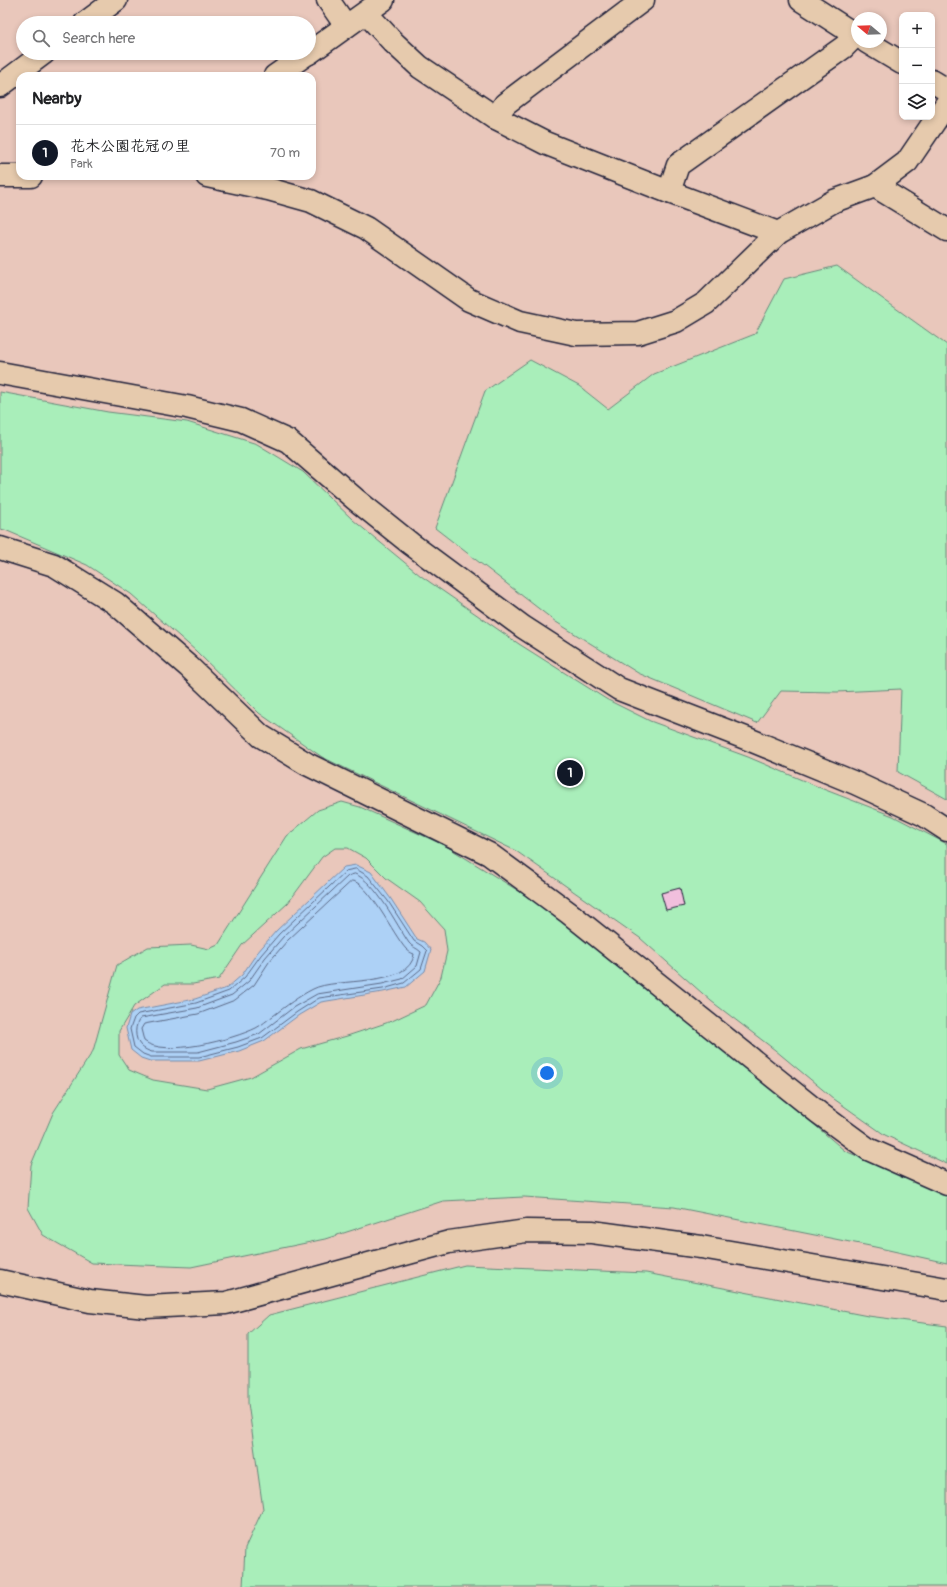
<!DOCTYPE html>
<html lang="en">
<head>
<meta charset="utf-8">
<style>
	:root { --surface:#fff; --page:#f2f2f2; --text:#202124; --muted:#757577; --line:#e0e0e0; --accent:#111827 }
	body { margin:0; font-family:Pangolin,"Klee One",sans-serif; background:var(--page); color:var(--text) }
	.controls { position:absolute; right:12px; top:12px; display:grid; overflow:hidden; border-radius:8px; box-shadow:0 2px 6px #0003 }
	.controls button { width:36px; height:36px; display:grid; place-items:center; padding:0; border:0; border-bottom:1px solid var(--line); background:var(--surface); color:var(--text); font:20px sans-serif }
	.compass { position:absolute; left:851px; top:12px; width:36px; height:36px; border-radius:50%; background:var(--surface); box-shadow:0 2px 6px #0003; rotate:289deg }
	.you { position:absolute; left:547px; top:1073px; width:14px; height:14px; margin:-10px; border:3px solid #fff; border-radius:50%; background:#1a73e8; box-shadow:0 0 0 6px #1a73e833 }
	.badge { display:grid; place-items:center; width:26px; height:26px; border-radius:50%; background:var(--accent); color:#fff; font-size:13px; font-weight:700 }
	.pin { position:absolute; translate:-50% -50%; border:2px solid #fff; box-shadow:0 1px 4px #0006 }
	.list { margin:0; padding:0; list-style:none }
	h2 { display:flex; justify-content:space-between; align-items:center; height:52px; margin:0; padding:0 16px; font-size:17px }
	h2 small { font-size:13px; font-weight:400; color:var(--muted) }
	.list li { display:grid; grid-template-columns:26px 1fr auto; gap:12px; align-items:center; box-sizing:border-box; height:56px; padding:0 16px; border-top:1px solid var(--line) }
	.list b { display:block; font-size:15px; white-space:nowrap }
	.list p { margin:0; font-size:13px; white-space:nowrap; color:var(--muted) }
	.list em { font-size:13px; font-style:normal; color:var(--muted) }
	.icon { flex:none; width:22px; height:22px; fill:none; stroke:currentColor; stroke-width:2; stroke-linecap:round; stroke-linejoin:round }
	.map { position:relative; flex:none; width:947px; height:1587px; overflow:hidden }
	.search { position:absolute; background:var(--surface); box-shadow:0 2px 6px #0003; left:16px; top:16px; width:300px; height:44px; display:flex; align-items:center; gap:10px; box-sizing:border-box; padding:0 14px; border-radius:22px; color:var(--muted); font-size:15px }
	.panel { position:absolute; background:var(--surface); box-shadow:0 2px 6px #0003; left:16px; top:72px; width:300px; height:108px; border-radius:12px }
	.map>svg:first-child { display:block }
	.green { fill:#a9eeba; stroke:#66887a; fill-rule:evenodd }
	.water { fill:#add1f6; stroke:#758bab }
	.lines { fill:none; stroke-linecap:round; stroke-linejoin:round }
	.shore { stroke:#5a6886; stroke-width:1 }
	.building { fill:#f1bfdd; stroke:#22223b }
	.minor-casing { stroke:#22223b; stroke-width:25 }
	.minor { stroke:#e6caad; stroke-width:22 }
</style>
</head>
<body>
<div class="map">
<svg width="947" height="1587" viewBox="0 0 947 1587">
	<rect width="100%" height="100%" fill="#e9c7bb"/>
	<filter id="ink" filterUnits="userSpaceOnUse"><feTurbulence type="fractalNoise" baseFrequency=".025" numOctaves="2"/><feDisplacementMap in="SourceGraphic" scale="8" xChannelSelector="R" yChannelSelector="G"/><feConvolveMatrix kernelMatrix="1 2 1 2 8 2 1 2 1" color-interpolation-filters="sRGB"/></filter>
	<g filter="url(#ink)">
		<g class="green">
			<polygon points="837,266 947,345 947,799 898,772 901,689 837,692 781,691 757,723 638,673 556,622 435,528 485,391 530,360 579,386 608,409 654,374 755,334 784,279"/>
			<polygon points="0,392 108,412 187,422 257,444 303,472 353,520 421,576 519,644 606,699 650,721 748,757 823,789 893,816 947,844 947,1164 885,1135 834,1099 775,1050 711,1001 640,938 516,851 322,757 259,713 196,651 131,594 87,565 5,530 0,529"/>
			<path d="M342,802L360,807L446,846L551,911L740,1061L845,1151L911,1178L947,1189V1263L875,1247L674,1207L524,1197L443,1201L325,1239L191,1267L92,1263L43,1235L28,1208L31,1165L53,1113L93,1051L117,965L148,947L191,945L209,949L218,945L287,836L318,810ZM335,848H348L366,858L386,878L420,902L444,929L447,951L441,977L426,1005L392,1021L347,1036L301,1049L251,1077L207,1089L153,1080L129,1070L119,1055V1031L134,1006L165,984H193L219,979L242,945L288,903L322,857Z"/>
			<polygon points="465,1265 646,1273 868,1316 947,1326 947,1587 243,1587 245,1548 263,1509 248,1403 248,1334 269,1315"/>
		</g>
		<polygon class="water" points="356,865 371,872 391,899 417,939 424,942 431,950 425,971 406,987 383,992 321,1002 299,1015 264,1041 239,1051 199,1061 150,1061 141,1058 131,1050 126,1028 130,1015 137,1010 195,999 227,988 242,975 257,953 276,931 344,867"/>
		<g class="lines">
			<g class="shore">
				<polygon points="356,869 368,876 388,901 414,941 422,946 427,951 421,969 404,983 383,989 319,998 297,1012 262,1038 238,1047 199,1057 151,1057 143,1054 134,1047 130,1029 134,1018 138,1014 196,1003 229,991 245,977 261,955 279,934 346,871"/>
				<path d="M355,874C376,882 396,924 409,943C412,947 417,948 421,952L417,966L402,979L382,984L317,994L294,1007L259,1034L236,1042L198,1052H152C148,1051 144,1049 141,1046C134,1039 134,1024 141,1018L197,1008L232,995L249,981L265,958L283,937L348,876Z"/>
				<path d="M352,881C368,881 394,936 406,949C408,951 411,953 414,954C411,988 335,977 313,989C299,996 286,1006 273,1016C267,1020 262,1025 256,1028C234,1039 164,1058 144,1041L141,1029L144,1024L198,1014L235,1000L254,985L269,962L287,941Z"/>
			</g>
		</g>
		<polygon class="building" points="680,888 684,906 666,910 661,893"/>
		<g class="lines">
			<defs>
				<g id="minor">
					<polyline points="328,0 346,26"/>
					<polyline points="801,0 857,36"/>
					<polyline points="366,13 393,42 420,67 496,118 545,143 669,192"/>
					<polyline points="85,23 116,0"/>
					<polyline points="867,42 902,63"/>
					<polyline points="309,53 383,0"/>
					<polyline points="275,76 308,53"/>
					<polyline points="932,81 947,90"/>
					<polyline points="0,86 44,53"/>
					<polyline points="496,118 505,104 643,0"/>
					<polyline points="0,176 31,176"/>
					<polyline points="207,176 268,189 311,201 366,228 469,300 520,322 576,334 638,333 676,321 706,303 778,233 834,201 875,186 907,162 947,103"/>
					<polyline points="875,186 947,230"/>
					<polyline points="778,233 669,192 678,165 844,47 856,35"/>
					<polyline points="0,373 187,407 241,420 288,441 355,499 411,544 523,627 619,689 748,739 855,783 924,815 947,830"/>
					<polyline points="0,548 54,565 115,603 189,667 261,736 307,764 489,854 569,913 819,1113 868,1149 947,1184"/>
					<polyline points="0,1281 90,1301 146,1307 226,1303 449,1242 526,1231 592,1232 701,1247 947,1289"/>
				</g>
			</defs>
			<use href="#minor" class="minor-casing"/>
			<use href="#minor" class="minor"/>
		</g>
	</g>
</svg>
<div class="controls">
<button>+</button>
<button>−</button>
<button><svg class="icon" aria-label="layers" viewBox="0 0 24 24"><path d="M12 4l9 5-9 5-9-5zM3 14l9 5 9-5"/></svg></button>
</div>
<svg class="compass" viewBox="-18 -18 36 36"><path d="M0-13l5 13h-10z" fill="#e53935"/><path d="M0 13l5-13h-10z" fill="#757577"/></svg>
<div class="you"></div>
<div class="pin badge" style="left:570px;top:773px">1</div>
<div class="search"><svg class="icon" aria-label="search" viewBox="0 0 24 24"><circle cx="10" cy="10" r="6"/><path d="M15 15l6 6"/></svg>Search here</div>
<section class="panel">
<h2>Nearby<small></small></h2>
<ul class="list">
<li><span class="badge">1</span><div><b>花木公園花冠の里</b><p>Park</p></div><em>70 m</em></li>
</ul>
</section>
</div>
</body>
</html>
